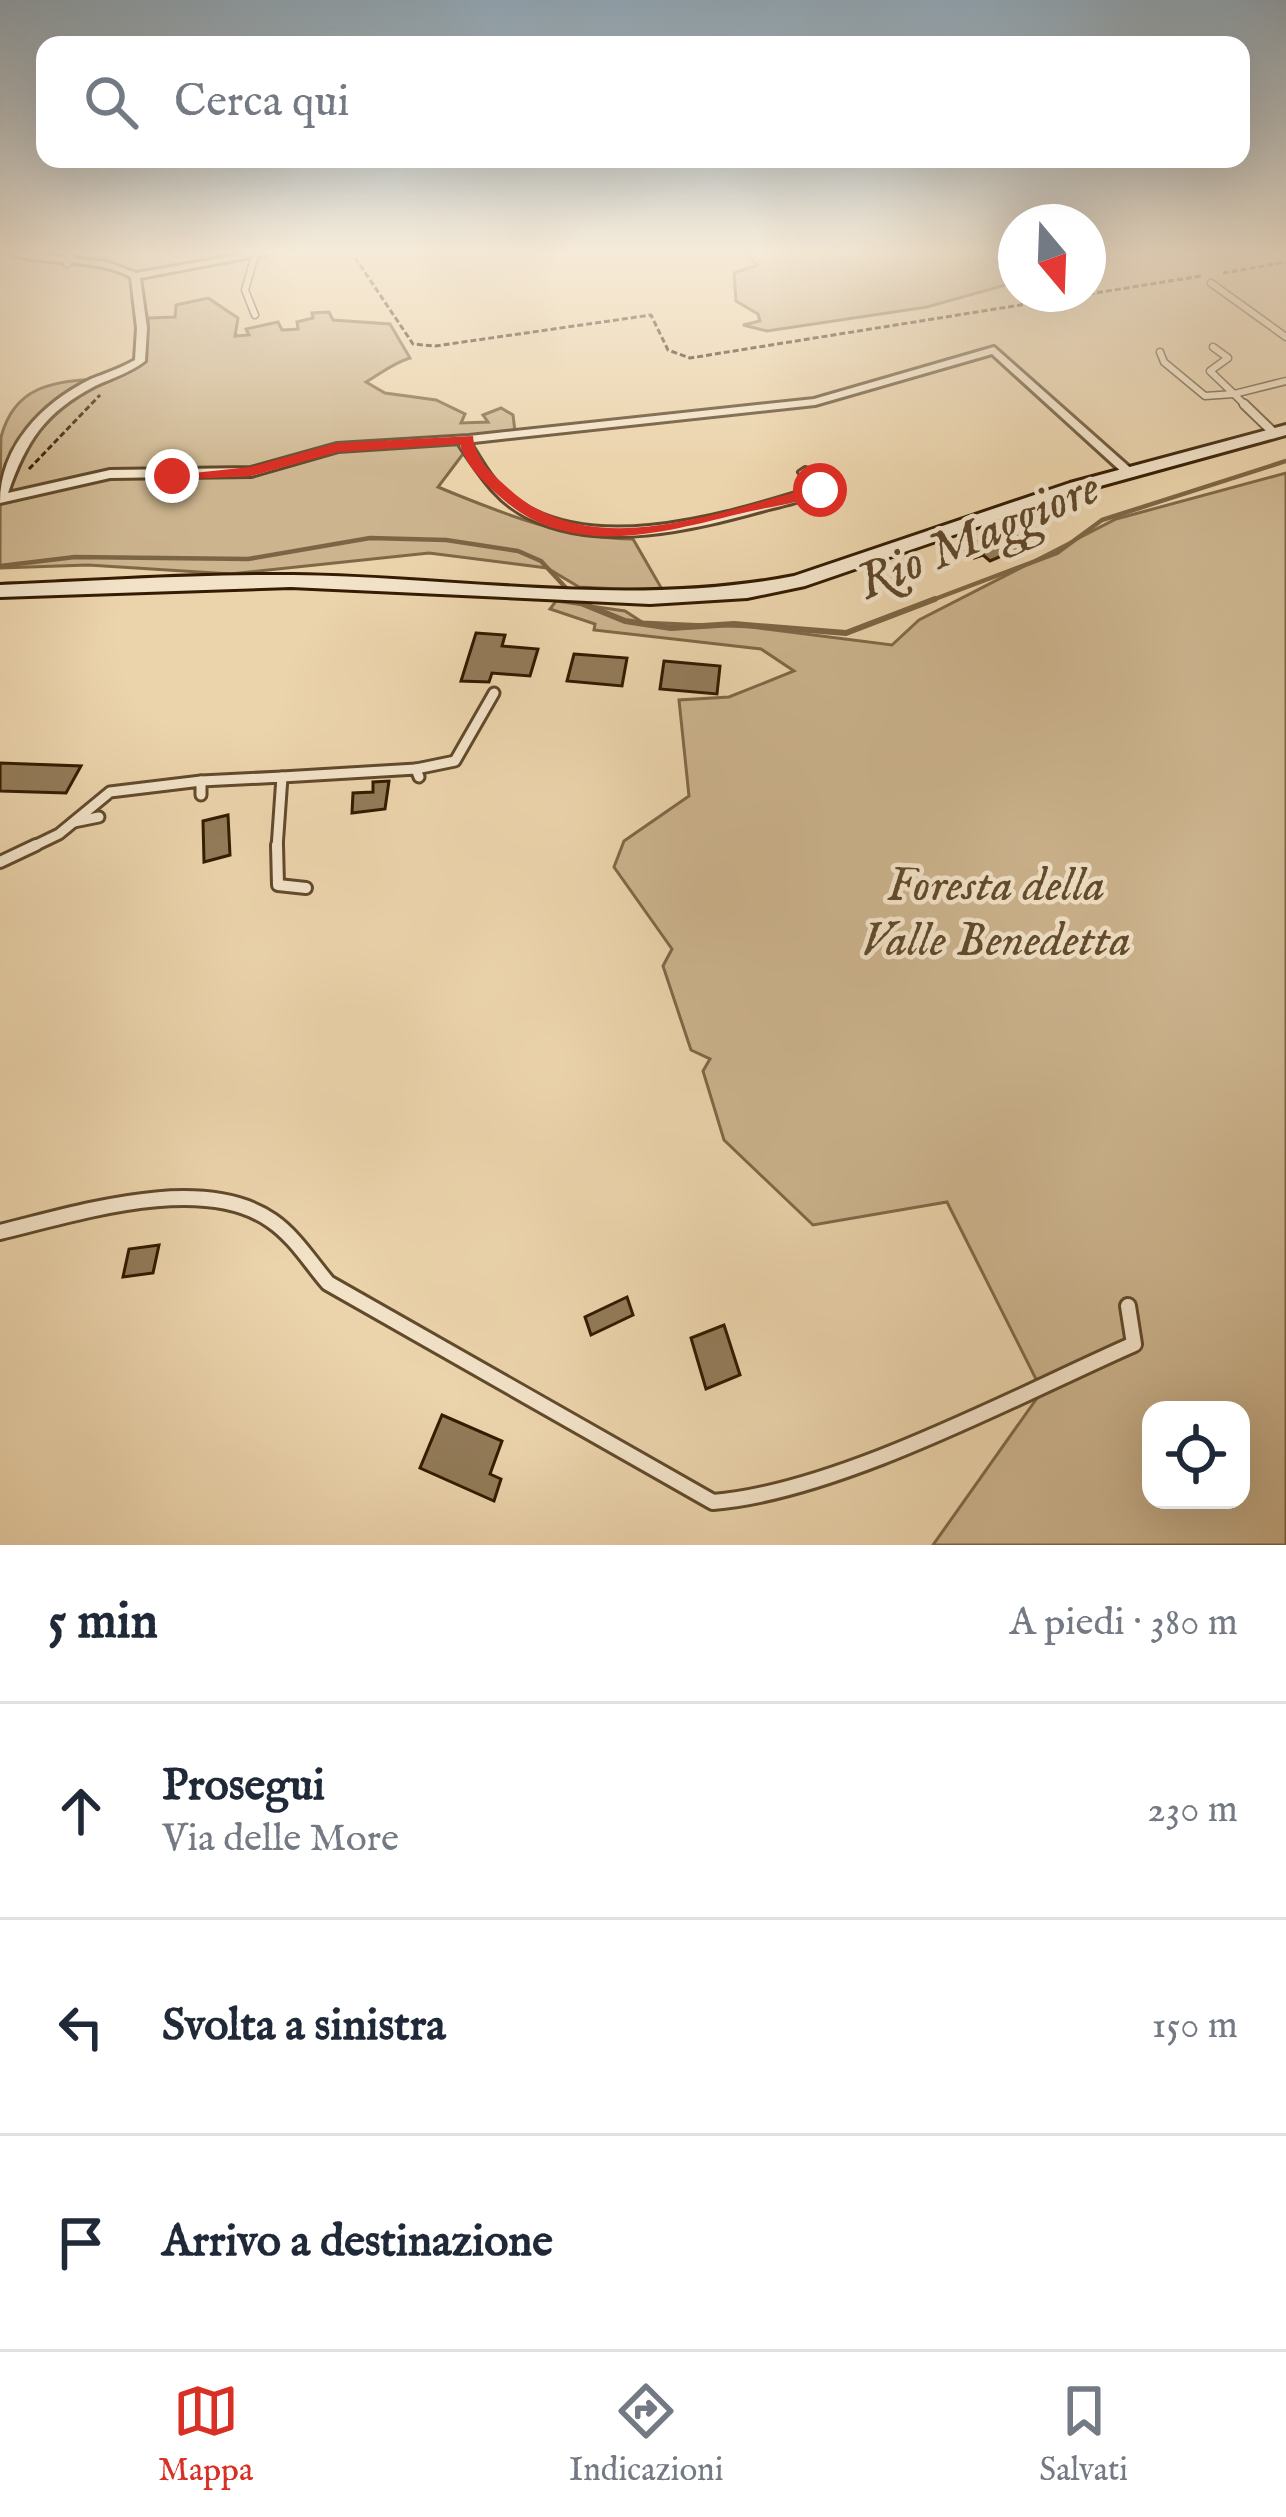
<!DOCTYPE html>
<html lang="it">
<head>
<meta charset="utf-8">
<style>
	:root { --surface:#fff; --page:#f6f6f7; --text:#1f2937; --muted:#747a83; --line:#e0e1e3; --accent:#d93025 }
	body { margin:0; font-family:"IM FELL English",serif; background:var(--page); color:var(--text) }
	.controls { position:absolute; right:36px; bottom:36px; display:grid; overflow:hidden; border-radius:24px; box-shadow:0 12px 48px #0002 }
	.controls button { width:108px; height:108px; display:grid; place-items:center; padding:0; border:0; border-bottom:3px solid var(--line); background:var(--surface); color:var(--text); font:60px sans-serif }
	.compass { position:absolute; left:998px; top:204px; width:108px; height:108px; border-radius:50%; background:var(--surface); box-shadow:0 12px 48px #0002; rotate:161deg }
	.stop { position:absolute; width:36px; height:36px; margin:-27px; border:9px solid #d93025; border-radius:50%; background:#fff }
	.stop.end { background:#d93025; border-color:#fff; box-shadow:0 3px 12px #0008 }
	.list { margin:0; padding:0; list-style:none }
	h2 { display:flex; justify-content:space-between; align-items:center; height:156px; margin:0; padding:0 48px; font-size:51px }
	h2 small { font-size:39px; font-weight:400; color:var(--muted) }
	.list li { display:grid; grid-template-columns:78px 1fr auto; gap:36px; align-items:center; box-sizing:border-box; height:216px; padding:0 48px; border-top:3px solid var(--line) }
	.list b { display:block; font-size:45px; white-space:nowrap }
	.list p { margin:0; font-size:39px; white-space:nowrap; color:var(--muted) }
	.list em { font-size:39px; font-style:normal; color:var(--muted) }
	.icon { flex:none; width:66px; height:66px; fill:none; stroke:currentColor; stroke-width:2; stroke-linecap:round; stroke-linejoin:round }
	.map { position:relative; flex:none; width:1286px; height:1545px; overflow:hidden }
	.search { position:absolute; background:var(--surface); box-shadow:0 12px 48px #0002; left:36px; right:36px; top:36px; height:132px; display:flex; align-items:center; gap:30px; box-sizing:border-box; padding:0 42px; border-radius:24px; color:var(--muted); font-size:45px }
	.sheet { height:804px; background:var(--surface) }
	nav { display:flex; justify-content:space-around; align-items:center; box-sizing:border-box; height:168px; border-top:3px solid var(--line); background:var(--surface); font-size:33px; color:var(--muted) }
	nav a { display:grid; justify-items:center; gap:6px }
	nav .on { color:var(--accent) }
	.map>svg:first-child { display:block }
	.green { fill:#ccb48e; stroke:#806847; stroke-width:3; fill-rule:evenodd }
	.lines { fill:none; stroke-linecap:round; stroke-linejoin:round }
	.stream-far1 { stroke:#7c6544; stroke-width:4.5 }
	.stream { stroke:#7c6544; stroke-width:6 }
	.building { fill:#937b59; stroke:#331c00; stroke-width:3 }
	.lane-far4-casing { stroke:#614a2b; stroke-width:9 }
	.lane-far3-casing { stroke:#614a2b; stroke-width:12 }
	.lane-far2-casing { stroke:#614a2b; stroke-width:15 }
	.lane-far1-casing { stroke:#614a2b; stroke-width:16 }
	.lane-casing { stroke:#614a2b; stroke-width:20 }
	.street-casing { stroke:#614a2b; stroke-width:6 }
	.secondary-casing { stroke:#331c00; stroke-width:6 }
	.path { stroke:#331c00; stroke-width:3; stroke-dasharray:6 3; stroke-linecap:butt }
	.lane-far4 { stroke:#f2e2c8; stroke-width:6 }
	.lane-far3 { stroke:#f2e2c8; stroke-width:8 }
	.lane-far2 { stroke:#f2e2c8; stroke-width:9 }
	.lane-far1 { stroke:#f2e2c8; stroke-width:10 }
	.lane { stroke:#f2e2c8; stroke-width:14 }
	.street { fill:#f2e2c8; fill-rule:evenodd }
	.secondary { fill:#f2e2c8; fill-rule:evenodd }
	.route { fill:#d93025 }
	.labels { text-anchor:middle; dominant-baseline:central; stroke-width:9; stroke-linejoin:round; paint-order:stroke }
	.park-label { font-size:48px; font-style:italic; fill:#614a2b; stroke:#f2e2c8 }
	.water-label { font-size:51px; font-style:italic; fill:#5d4628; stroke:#f2e2c8 }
</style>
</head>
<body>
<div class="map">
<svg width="1286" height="1545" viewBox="0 0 1286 1545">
	<rect width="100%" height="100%" fill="#ebd3ab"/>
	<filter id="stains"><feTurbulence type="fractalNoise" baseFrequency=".00167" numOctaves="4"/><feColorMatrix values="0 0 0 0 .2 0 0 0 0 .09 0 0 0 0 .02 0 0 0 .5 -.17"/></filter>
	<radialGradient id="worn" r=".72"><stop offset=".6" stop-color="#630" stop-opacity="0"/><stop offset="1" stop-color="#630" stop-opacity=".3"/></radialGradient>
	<g class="green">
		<polygon points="742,250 985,250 1016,282 927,307 767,331 743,325 760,321 758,314 736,301 734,273 757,265"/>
		<path d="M208,298L238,318L235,336L249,335L246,329L278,322L282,330L298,329L297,322L313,318L312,313L329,312L333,320L390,324L410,358C393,363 380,374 366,382L385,393L436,400L465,414L461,423L488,422L483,415L501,408L513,415L515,432L475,438L438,487C503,514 563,538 633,539L663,591L579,587L547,568L429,553L231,574L88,565L0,568C0,531 0,471 1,437C23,354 112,397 139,363C147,352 146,332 149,318L175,317L176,305Z"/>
		<path d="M1286,473V1545H933L1042,1391L947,1202L813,1225L724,1140L703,1071L710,1059L691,1050L663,966L672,949L614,867L624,841L689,796L679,700L729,697L794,671L761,649L594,630L595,624L550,609L556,601L625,611L642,622L751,627L892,645L919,620L1116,519ZM1151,1410H1241V1500H1151Z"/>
	</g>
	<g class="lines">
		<g class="stream-far1">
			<polyline points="0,566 75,557 248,559 370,538 446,540 518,551 541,561 579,602"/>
			<polyline points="927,602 1057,553 1102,520 1286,461"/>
		</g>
		<polyline class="stream" points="571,599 625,621 671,628 734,624 846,633 935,599"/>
	</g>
	<g class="building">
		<polygon points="1010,531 1028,545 990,561 983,555 974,558 958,544 973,539 979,543"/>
		<polygon points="476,633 505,635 502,646 538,649 530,676 492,673 489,682 461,681"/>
		<polygon points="574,654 627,658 622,686 567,681"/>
		<polygon points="664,661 720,666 717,694 660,689"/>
		<polygon points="0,763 81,766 66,793 0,791"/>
		<polygon points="389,781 385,809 352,813 353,793 373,792 373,782"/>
		<polygon points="228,815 230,855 204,862 203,821"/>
		<polygon points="159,1245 153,1273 123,1277 129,1249"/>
		<polygon points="627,1297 633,1315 591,1335 585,1317"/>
		<polygon points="724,1325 740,1375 706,1389 691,1338"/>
		<polygon points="442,1415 502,1441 490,1474 501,1479 494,1501 420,1468"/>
	</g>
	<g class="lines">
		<defs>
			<g id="lane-far4">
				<polyline points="255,255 245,290 255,315"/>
				<polyline points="67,264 72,250"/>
				<polyline points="1211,283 1286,337"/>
				<polyline points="1160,352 1164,362 1205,396 1234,394 1210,371 1228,358 1213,347"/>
				<polyline points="1247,407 1234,394 1286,381"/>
			</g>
			<polyline id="lane-far3" points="1244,404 1273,432"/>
			<g id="lane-far2">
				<polyline points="416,769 455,761 494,693"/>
				<polyline points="282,777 416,769 419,777"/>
				<polyline points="201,781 282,777 277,848"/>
				<polyline points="74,822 99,817"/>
				<polyline points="30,848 59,834 110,792 201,781 201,795"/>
			</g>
			<g id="lane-far1">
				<polyline points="277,845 278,885 306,888"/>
				<polyline points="0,862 36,845"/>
			</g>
			<path id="lane" d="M0,1232C75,1214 203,1172 272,1221C295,1237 310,1262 328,1283L713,1502C838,1492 1016,1396 1134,1344L1128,1306"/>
			<path id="street" d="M1,250L107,262L136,273L267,250H288L140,278L147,328L145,361C130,373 112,378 95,386C45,412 26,441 8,493L110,470L251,468L337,444L469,436L814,399L994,347L1135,472L1125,475L992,354L815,405L474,442L472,446C480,458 488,474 499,485C572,563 725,515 812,488L799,472L805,468L809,469L826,490C809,500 785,505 765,510C692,530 602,553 529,518C497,503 479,474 460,446L461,443L338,451L251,476L110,478L0,503C0,446 42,403 91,379C106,373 121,368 135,360L137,328L131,277C91,256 42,268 1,250Z"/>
			<path id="secondary" d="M1286,425V435L1082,491L805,586L747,598L650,604L291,587L0,597V585C97,581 195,574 293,575C459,577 630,608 794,576L1070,483Z"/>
		</defs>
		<use href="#lane-far4" class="lane-far4-casing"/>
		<use href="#lane-far3" class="lane-far3-casing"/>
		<use href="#lane-far2" class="lane-far2-casing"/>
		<use href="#lane-far1" class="lane-far1-casing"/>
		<use href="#lane" class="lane-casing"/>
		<use href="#street" class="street-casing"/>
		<use href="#secondary" class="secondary-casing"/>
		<g class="path">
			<polyline points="350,250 413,344 435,346 651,315 668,350 690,358 1201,276"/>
			<polyline points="1223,273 1286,262"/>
			<polyline points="29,469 100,395"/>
		</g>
		<use href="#lane-far4" class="lane-far4"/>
		<use href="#lane-far3" class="lane-far3"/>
		<use href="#lane-far2" class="lane-far2"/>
		<use href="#lane-far1" class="lane-far1"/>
		<use href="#lane" class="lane"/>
		<use href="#street" class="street"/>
		<use href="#secondary" class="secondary"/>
	</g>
	<linearGradient id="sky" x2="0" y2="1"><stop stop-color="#90a8b8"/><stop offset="0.54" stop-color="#f6ebd9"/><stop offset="1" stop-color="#f6ebd9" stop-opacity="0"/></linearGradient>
	<rect width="1286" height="467" fill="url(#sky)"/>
	<path class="route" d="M473,436C475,459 490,472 508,488C593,567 722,509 820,486L828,490C806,503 772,506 747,512C663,532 570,562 498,495C481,479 466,466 460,444L338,452L251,476L172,480L165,476L250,467L337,443Z"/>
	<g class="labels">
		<g class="park-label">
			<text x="996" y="887">Foresta della<tspan x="996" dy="55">Valle Benedetta</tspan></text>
		</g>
		<g class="water-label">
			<text transform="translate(979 537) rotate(-23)">Rio Maggiore</text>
		</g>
	</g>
	<rect width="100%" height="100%" filter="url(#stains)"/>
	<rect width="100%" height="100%" fill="url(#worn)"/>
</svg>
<div class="controls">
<button><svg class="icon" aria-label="locate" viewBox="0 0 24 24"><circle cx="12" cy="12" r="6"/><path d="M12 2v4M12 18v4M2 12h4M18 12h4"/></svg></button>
</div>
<svg class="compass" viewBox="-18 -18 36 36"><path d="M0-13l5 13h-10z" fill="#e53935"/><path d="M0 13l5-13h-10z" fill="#747a83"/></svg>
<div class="stop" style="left:820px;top:490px"></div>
<div class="stop end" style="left:172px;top:476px"></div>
<div class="search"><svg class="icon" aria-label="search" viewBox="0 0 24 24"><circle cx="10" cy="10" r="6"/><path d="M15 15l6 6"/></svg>Cerca qui</div>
</div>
<section class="sheet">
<h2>5 min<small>A piedi · 380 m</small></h2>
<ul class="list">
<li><svg class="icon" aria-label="ahead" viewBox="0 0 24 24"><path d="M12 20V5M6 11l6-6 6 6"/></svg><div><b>Prosegui</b><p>Via delle More</p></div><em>230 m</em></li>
<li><svg class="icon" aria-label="left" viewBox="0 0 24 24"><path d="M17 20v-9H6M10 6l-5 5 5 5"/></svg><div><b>Svolta a sinistra</b></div><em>150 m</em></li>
<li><svg class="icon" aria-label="arrive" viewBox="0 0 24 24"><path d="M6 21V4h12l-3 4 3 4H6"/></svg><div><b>Arrivo a destinazione</b></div></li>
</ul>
</section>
<nav>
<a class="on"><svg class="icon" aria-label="map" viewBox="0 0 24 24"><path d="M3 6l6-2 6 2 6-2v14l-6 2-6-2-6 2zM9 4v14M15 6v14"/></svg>Mappa</a>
<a><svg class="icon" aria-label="directions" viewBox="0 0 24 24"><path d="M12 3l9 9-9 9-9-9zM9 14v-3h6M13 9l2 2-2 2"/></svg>Indicazioni</a>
<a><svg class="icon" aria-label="saved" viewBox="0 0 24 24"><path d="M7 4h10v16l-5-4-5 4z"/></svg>Salvati</a>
</nav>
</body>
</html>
